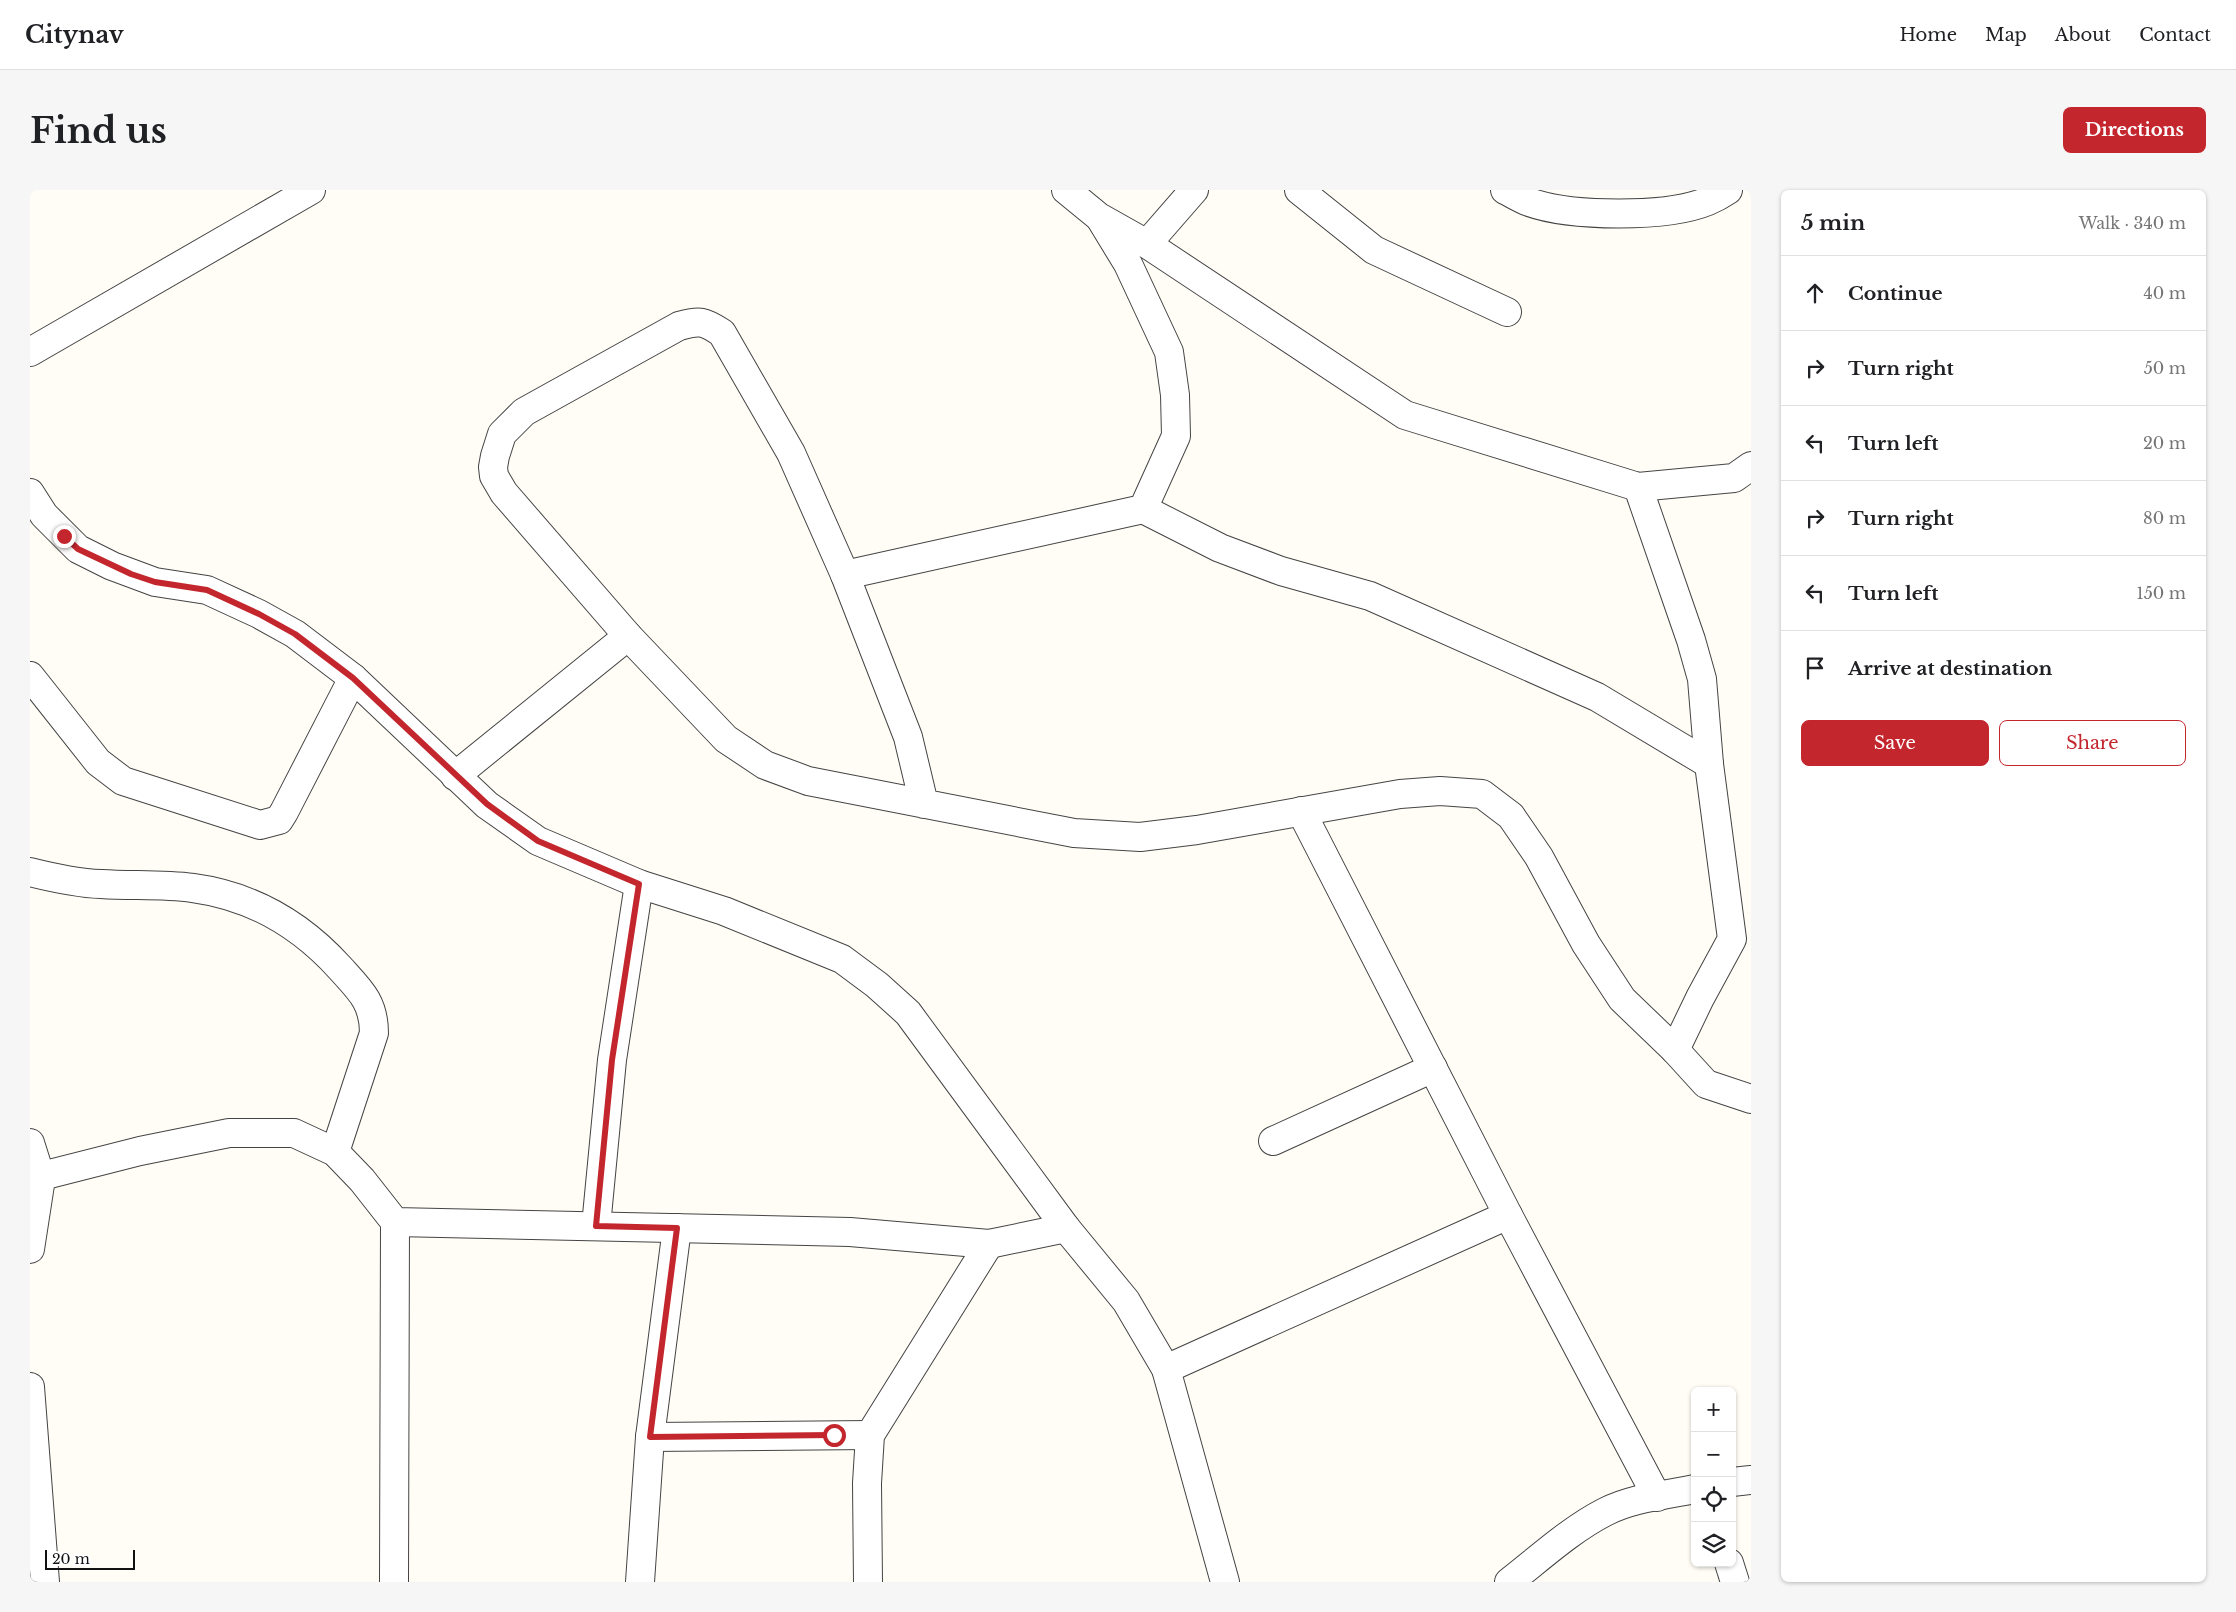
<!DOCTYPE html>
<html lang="en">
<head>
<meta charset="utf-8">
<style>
	:root { --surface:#fff; --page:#f6f6f6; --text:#202124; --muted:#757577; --line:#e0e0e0; --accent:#c4262e }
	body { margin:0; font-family:"Libre Baskerville",serif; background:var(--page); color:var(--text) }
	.controls { position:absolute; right:15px; bottom:15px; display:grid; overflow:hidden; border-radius:8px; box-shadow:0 1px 4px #0004 }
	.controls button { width:45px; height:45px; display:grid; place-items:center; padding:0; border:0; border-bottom:1px solid var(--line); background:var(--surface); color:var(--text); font:25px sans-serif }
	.scale { position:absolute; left:15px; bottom:12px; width:90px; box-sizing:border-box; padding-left:5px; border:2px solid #111; border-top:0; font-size:14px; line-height:18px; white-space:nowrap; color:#111; -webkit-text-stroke:4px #fff; paint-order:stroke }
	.stop { position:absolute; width:15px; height:15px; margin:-11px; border:4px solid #c4262e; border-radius:50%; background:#fff }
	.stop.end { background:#c4262e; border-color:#fff; box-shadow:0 1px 5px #0008 }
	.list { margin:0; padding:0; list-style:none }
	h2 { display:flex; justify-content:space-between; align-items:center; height:65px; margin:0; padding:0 20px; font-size:21px }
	h2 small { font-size:16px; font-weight:400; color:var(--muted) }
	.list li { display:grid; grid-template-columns:32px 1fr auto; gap:15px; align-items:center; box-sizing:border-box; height:75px; padding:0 20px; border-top:1px solid var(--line) }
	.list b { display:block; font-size:19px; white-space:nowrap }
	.list em { font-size:16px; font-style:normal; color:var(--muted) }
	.actions { display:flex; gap:10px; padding:15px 20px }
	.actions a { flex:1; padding:11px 0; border:1px solid var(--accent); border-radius:8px; text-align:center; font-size:18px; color:var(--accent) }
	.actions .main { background:var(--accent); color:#fff }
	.icon { flex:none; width:28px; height:28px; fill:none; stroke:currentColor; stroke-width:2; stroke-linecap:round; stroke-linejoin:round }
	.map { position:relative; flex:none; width:1721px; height:1392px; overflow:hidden; border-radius:8px }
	header { display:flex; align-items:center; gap:30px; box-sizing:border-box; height:70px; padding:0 25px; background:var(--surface); border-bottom:1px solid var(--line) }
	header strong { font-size:24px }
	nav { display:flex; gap:28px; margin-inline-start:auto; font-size:18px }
	.intro { display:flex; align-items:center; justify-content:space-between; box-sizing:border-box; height:120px; padding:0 30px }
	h1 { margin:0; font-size:35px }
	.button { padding:12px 22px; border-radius:8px; background:var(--accent); color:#fff; font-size:18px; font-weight:700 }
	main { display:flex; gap:30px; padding:0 30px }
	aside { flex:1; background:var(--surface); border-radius:8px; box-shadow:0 1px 4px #0004 }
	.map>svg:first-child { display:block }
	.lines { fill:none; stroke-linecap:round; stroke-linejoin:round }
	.minor-casing { stroke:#444; stroke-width:30 }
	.minor { stroke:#fff; stroke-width:28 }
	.route { stroke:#c4262e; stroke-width:6 }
</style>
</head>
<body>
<header>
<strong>Citynav</strong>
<nav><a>Home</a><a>Map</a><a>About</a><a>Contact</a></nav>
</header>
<div class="intro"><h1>Find us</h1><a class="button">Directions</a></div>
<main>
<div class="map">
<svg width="1721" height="1392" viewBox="0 0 1721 1392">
	<rect width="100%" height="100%" fill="#fffdf5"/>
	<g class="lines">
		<defs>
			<g id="minor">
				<polyline points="1036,0 1069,27 1117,54 1375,225 1608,297 1704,288 1721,276"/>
				<polyline points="1269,0 1344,60 1477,122"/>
				<path d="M1475,0C1483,4 1491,9 1499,12C1541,27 1637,28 1678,11C1685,8 1692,4 1698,0"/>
				<polyline points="1117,54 1164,0"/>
				<polyline points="0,162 281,0"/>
				<polyline points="1608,297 1661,450 1672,489 1679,574 1702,749 1670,808 1645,860"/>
				<polyline points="0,303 14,325 48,359 82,376 125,392 177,400 229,424 265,444 323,488 457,615 508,651 609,694 694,721 812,769 847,795 878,823 1036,1038 1096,1111 1136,1179 1195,1392"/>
				<polyline points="1113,319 1190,358 1251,381 1340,406 1567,507 1679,574"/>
				<polyline points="815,385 1113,319 1146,246 1145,205 1139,162 1098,74 1070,28"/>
				<polyline points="0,486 68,572 93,591 230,635 249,630 254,622 323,488"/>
				<polyline points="425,586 598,446"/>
				<path d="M894,614L878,547L815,385L761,263L692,143C674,131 670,130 649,136L494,222L472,244L465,266L463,277L464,286L474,303L598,446L696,549L735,575L778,591L1044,643L1110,647L1167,640L1370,604L1410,601L1452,604L1481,626L1509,667L1556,754L1592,809L1645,860L1676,894L1721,909"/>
				<polyline points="1271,621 1478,1025 1627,1307"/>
				<path d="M0,682C24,688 47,693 71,694C102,696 132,694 163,698C222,706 271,735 310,778C330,800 344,812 344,843L305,962"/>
				<polyline points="1243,951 1403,878"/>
				<polyline points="0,953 11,988 0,1059"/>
				<polyline points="0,989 110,961 199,943 264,943 305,962 332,990 365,1032 820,1042 959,1054 1036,1038"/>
				<polyline points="566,1036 582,870 609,694"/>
				<polyline points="1136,1179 1478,1025"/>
				<polyline points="0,1197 15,1392"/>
				<polyline points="620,1247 840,1245"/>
				<polyline points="1702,1292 1721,1290"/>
				<polyline points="1699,1373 1705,1392"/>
				<polyline points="364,1392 365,1032"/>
				<polyline points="610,1392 620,1247 647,1038"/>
				<polyline points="838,1392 837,1293 840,1245 959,1054"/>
				<path d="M1479,1392C1510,1368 1540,1340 1575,1322C1602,1308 1636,1305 1665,1299"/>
			</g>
		</defs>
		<use href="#minor" class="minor-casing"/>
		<use href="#minor" class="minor"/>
	</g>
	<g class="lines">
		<polyline class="route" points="34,346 48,359 101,384 125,392 177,400 229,424 265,444 323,488 457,614 508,651 609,694 582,870 566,1036 647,1038 620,1247 804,1245"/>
	</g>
</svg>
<div class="controls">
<button>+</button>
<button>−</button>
<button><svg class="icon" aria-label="locate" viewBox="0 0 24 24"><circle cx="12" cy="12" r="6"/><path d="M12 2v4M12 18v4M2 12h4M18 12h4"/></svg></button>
<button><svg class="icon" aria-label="layers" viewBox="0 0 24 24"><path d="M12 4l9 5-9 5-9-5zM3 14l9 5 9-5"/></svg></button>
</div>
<div class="scale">20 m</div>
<div class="stop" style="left:804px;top:1245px"></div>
<div class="stop end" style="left:34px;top:346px"></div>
</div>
<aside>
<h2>5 min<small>Walk · 340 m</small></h2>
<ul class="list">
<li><svg class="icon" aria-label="ahead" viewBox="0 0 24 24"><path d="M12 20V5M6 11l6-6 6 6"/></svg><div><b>Continue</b></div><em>40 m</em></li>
<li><svg class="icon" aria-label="right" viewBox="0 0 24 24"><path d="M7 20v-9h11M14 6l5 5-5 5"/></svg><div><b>Turn right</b></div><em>50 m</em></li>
<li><svg class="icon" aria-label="left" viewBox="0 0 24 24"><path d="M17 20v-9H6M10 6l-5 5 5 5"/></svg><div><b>Turn left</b></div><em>20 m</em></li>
<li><svg class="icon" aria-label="right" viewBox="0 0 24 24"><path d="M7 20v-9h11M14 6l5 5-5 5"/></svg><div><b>Turn right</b></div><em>80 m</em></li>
<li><svg class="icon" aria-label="left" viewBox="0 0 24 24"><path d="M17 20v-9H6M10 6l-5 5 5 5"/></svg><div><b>Turn left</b></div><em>150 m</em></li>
<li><svg class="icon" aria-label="arrive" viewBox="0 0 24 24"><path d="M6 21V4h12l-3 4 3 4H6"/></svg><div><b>Arrive at destination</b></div></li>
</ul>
<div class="actions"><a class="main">Save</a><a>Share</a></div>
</aside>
</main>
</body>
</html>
